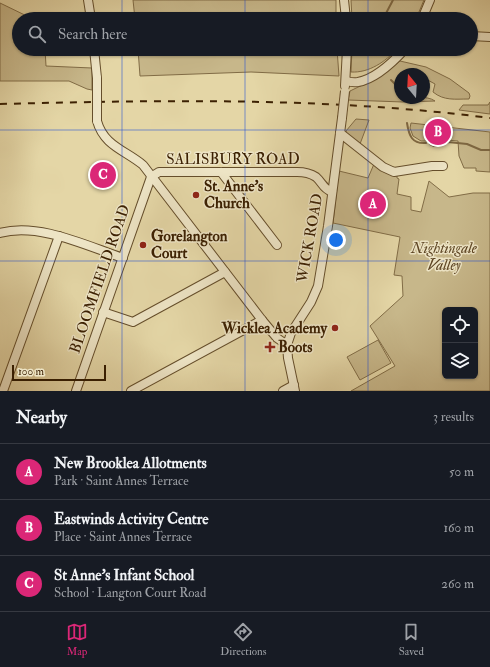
<!DOCTYPE html>
<html lang="en">
<head>
<meta charset="utf-8">
<style>
	:root { --surface:#171b24; --page:#20242c; --text:#f1f3f6; --muted:#9ea1a6; --line:#363941; --accent:#db2777 }
	body { margin:0; font-family:"IM FELL Double Pica",serif; background:var(--page); color:var(--text) }
	.controls { position:absolute; right:12px; bottom:12px; display:grid; overflow:hidden; border-radius:6px; box-shadow:0 1px 3px #0004 }
	.controls button { width:36px; height:36px; display:grid; place-items:center; padding:0; border:0; border-bottom:1px solid var(--line); background:var(--surface); color:var(--text); font:20px sans-serif }
	.compass { position:absolute; left:394px; top:68px; width:36px; height:36px; border-radius:50%; background:var(--surface); box-shadow:0 1px 3px #0004; rotate:342deg }
	.scale { position:absolute; left:12px; bottom:10px; width:94px; box-sizing:border-box; padding-left:4px; border:2px solid #3b2002; border-top:0; font-size:11px; line-height:14px; white-space:nowrap; color:#3b2002; -webkit-text-stroke:3px #ede4c5; paint-order:stroke }
	.you { position:absolute; left:336px; top:240px; width:14px; height:14px; margin:-10px; border:3px solid #fff; border-radius:50%; background:#1a73e8; box-shadow:0 0 0 6px #1a73e833 }
	.badge { display:grid; place-items:center; width:26px; height:26px; border-radius:50%; background:var(--accent); color:#fff; font-size:13px; font-weight:700 }
	.pin { position:absolute; translate:-50% -50%; border:2px solid #fff; box-shadow:0 1px 4px #0006 }
	.list { margin:0; padding:0; list-style:none }
	h2 { display:flex; justify-content:space-between; align-items:center; height:52px; margin:0; padding:0 16px; font-size:17px }
	h2 small { font-size:13px; font-weight:400; color:var(--muted) }
	.list li { display:grid; grid-template-columns:26px 1fr auto; gap:12px; align-items:center; box-sizing:border-box; height:56px; padding:0 16px; border-top:1px solid var(--line) }
	.list b { display:block; font-size:15px; white-space:nowrap }
	.list p { margin:0; font-size:13px; white-space:nowrap; color:var(--muted) }
	.list em { font-size:13px; font-style:normal; color:var(--muted) }
	.icon { flex:none; width:22px; height:22px; fill:none; stroke:currentColor; stroke-width:2; stroke-linecap:round; stroke-linejoin:round }
	.map { position:relative; flex:none; width:490px; height:391px; overflow:hidden }
	.search { position:absolute; background:var(--surface); box-shadow:0 1px 3px #0004; left:12px; right:12px; top:12px; height:44px; display:flex; align-items:center; gap:10px; box-sizing:border-box; padding:0 14px; border-radius:22px; color:var(--muted); font-size:15px }
	.sheet { height:220px; background:var(--surface) }
	nav { display:flex; justify-content:space-around; align-items:center; box-sizing:border-box; height:56px; border-top:1px solid var(--line); background:var(--surface); font-size:11px; color:var(--muted) }
	nav a { display:grid; justify-items:center; gap:2px }
	nav .on { color:var(--accent) }
	.map>svg:first-child { display:block }
	.green { fill:#c7b78a; stroke:#816c46; fill-rule:evenodd }
	.lines { fill:none; stroke-linecap:round; stroke-linejoin:round }
	.stream { stroke:#7e6843; stroke-width:2 }
	.minor-casing { stroke:#654e2b; stroke-width:10 }
	.minor { stroke:#ede4c5; stroke-width:8 }
	.rail { stroke:#3b2002; stroke-width:2; stroke-dasharray:7 7; stroke-linecap:butt }
	.minor-bridge-casing { stroke:#654e2b; stroke-width:10; stroke-linecap:butt }
	.minor-bridge { stroke:#ede4c5; stroke-width:8 }
	.grid { fill:none; stroke:#1d4ed8; stroke-width:1; stroke-opacity:0.55 }
	.poi-dot { fill:#8f2418; stroke:#ede4c5; stroke-width:1.5 }
	.labels { text-anchor:middle; dominant-baseline:central; stroke-width:3; stroke-linejoin:round; paint-order:stroke }
	.street-label { font-size:15px; fill:#3b2002; stroke:#ede4c5 }
	.poi-label { font-size:15px; font-weight:bold; fill:#3b2002; stroke:#ede4c5; text-anchor:start }
	.park-label { font-size:15px; font-style:italic; fill:#5e4624; stroke:#ede4c5 }
</style>
</head>
<body>
<div class="map">
<svg width="490" height="391" viewBox="0 0 490 391">
	<rect width="100%" height="100%" fill="#e4d6a6"/>
	<filter id="stains"><feTurbulence type="fractalNoise" baseFrequency=".005" numOctaves="4"/><feColorMatrix values="0 0 0 0 .2 0 0 0 0 .09 0 0 0 0 .02 0 0 0 .5 -.17"/></filter>
	<radialGradient id="worn" r=".72"><stop offset=".6" stop-color="#630" stop-opacity="0"/><stop offset="1" stop-color="#630" stop-opacity=".3"/></radialGradient>
	<g class="green">
		<polygon points="133,0 336,0 336,19 135,19"/>
		<polygon points="351,0 424,0 416,19 352,19"/>
		<polygon points="0,3 33,19 19,19 19,49 45,49 46,66 92,68 92,90 87,89 69,81 0,81"/>
		<polygon points="138,49 337,49 339,76 251,72 140,76"/>
		<path d="M352,49H397C385,62 369,73 351,72Z"/>
		<path d="M400,61L426,67L450,79L469,93L470,96L469,99C455,99 444,101 433,92L435,84L424,78V74H400V98C410,98 427,95 435,101L403,102L348,100L350,91L381,76Z"/>
		<polygon points="490,102 490,114 459,110 463,105 488,105"/>
		<polygon points="356,119 369,120 360,144 347,135 346,131"/>
		<polygon points="411,123 490,132 490,172 476,171 476,168 464,168 459,156 458,141 446,140 437,145 427,141 421,141 413,136 410,128"/>
		<path d="M374,164L397,175V178L399,179L397,194L411,197V210L421,212L429,181L449,197L473,193H490V391H351L395,366L370,326L403,296L402,276L394,275L400,237L333,223L339,171L368,178ZM445,310H475V376H445Z"/>
		<polygon points="378,340 391,363 360,380 347,357"/>
	</g>
	<g class="lines">
		<g class="stream">
			<polyline points="383,19 393,0"/>
			<polyline points="391,80 400,89"/>
			<path d="M407,123C409,136 412,144 426,143"/>
			<polyline points="430,144 434,146 448,142 467,144 481,150 490,150"/>
		</g>
		<defs>
			<g id="minor">
				<polyline points="88,0 91,19"/>
				<polyline points="344,0 346,19"/>
				<polyline points="422,19 430,0"/>
				<polyline points="471,36 490,37"/>
				<polyline points="94,49 97,78"/>
				<path d="M346,81C350,82 354,83 358,82C375,79 394,61 405,49"/>
				<polyline points="345,86 347,49"/>
				<path d="M97,121C104,146 125,150 143,165L262,320L277,338L287,345"/>
				<polyline points="340,133 383,167 394,172 432,166 443,166"/>
				<polyline points="221,172 277,245"/>
				<path d="M151,177L159,172H297C303,172 310,173 316,177C323,183 322,188 332,192"/>
				<path d="M0,233C38,222 87,246 123,258"/>
				<polyline points="103,312 133,322 225,272"/>
				<polyline points="3,391 59,236"/>
				<polyline points="76,391 151,177"/>
				<polyline points="131,391 262,320"/>
				<polyline points="283,391 294,385"/>
				<polyline points="295,391 288,358 287,345 291,333 311,302 318,286 328,226 342,118"/>
			</g>
		</defs>
		<use href="#minor" class="minor-casing"/>
		<use href="#minor" class="minor"/>
		<path class="rail" d="M0,104C163,100 328,97 490,118"/>
		<defs>
			<g id="minor-bridge">
				<polyline points="97,78 97,121"/>
				<polyline points="342,118 345,91"/>
			</g>
		</defs>
		<use href="#minor-bridge" class="minor-bridge-casing"/>
		<use href="#minor-bridge" class="minor-bridge"/>
	</g>
	<path class="grid" d="M122,0V19M245,0V19M368,0V19M122,49V391M245,49V391M368,49V391M0,130H490M0,261H490"/>
	<g class="poi-dot">
		<circle cx="196" cy="195" r="4"/>
		<circle cx="143" cy="245" r="4"/>
		<circle cx="335" cy="328" r="4"/>
		<path d="M268 341h4v4h4v4h-4v4h-4v-4h-4v-4h4z"/>
	</g>
	<g class="labels">
		<g class="street-label">
			<text x="233" y="159">SALISBURY ROAD</text>
			<text transform="translate(310 238) rotate(-80)">WICK ROAD</text>
			<text transform="translate(100 279) rotate(-71)">BLOOMFIELD ROAD</text>
		</g>
		<g class="poi-label">
			<text x="204" y="186">St. Anne's<tspan x="204" dy="17">Church</tspan></text>
			<text x="151" y="236">Gorelangton<tspan x="151" dy="17">Court</tspan></text>
			<text x="327" y="328" text-anchor="end">Wicklea Academy</text>
			<text x="278" y="347">Boots</text>
		</g>
		<g class="park-label">
			<text x="444" y="248">Nightingale<tspan x="444" dy="17">Valley</tspan></text>
		</g>
	</g>
	<rect width="100%" height="100%" filter="url(#stains)"/>
	<rect width="100%" height="100%" fill="url(#worn)"/>
</svg>
<div class="controls">
<button><svg class="icon" aria-label="locate" viewBox="0 0 24 24"><circle cx="12" cy="12" r="6"/><path d="M12 2v4M12 18v4M2 12h4M18 12h4"/></svg></button>
<button><svg class="icon" aria-label="layers" viewBox="0 0 24 24"><path d="M12 4l9 5-9 5-9-5zM3 14l9 5 9-5"/></svg></button>
</div>
<svg class="compass" viewBox="-18 -18 36 36"><path d="M0-13l5 13h-10z" fill="#e53935"/><path d="M0 13l5-13h-10z" fill="#9ea1a6"/></svg>
<div class="scale">100 m</div>
<div class="you"></div>
<div class="pin badge" style="left:373px;top:204px">A</div>
<div class="pin badge" style="left:438px;top:132px">B</div>
<div class="pin badge" style="left:103px;top:175px">C</div>
<div class="search"><svg class="icon" aria-label="search" viewBox="0 0 24 24"><circle cx="10" cy="10" r="6"/><path d="M15 15l6 6"/></svg>Search here</div>
</div>
<section class="sheet">
<h2>Nearby<small>3 results</small></h2>
<ul class="list">
<li><span class="badge">A</span><div><b>New Brooklea Allotments</b><p>Park · Saint Annes Terrace</p></div><em>50 m</em></li>
<li><span class="badge">B</span><div><b>Eastwinds Activity Centre</b><p>Place · Saint Annes Terrace</p></div><em>160 m</em></li>
<li><span class="badge">C</span><div><b>St Anne's Infant School</b><p>School · Langton Court Road</p></div><em>260 m</em></li>
</ul>
</section>
<nav>
<a class="on"><svg class="icon" aria-label="map" viewBox="0 0 24 24"><path d="M3 6l6-2 6 2 6-2v14l-6 2-6-2-6 2zM9 4v14M15 6v14"/></svg>Map</a>
<a><svg class="icon" aria-label="directions" viewBox="0 0 24 24"><path d="M12 3l9 9-9 9-9-9zM9 14v-3h6M13 9l2 2-2 2"/></svg>Directions</a>
<a><svg class="icon" aria-label="saved" viewBox="0 0 24 24"><path d="M7 4h10v16l-5-4-5 4z"/></svg>Saved</a>
</nav>
</body>
</html>
